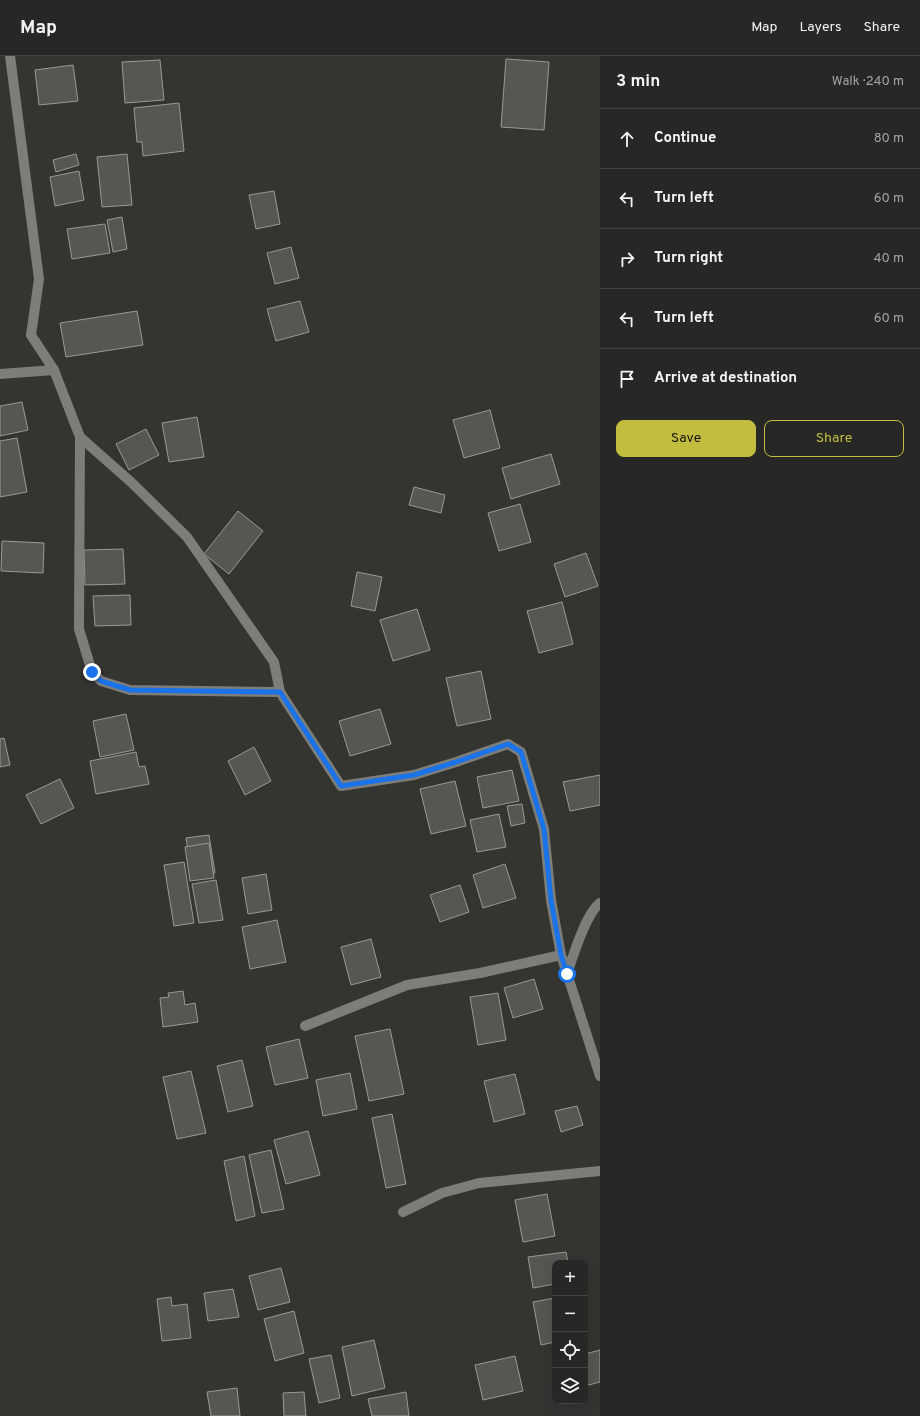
<!DOCTYPE html>
<html lang="en">
<head>
<meta charset="utf-8">
<style>
	:root { --surface:#272725; --page:#333332; --text:#f1f3f6; --muted:#a4a5a7; --line:#434442; --accent:#c3bd3f }
	body { margin:0; font-family:Overpass,sans-serif; background:var(--page); color:var(--text) }
	.controls { position:absolute; right:12px; bottom:12px; display:grid; overflow:hidden; border-radius:8px; box-shadow:0 4px 16px #0002 }
	.controls button { width:36px; height:36px; display:grid; place-items:center; padding:0; border:0; border-bottom:1px solid var(--line); background:var(--surface); color:var(--text); font:20px sans-serif }
	.stop { position:absolute; width:12px; height:12px; margin:-9px; border:3px solid #1a73e8; border-radius:50%; background:#fff }
	.stop.end { background:#1a73e8; border-color:#fff; box-shadow:0 1px 4px #0008 }
	.list { margin:0; padding:0; list-style:none }
	h2 { display:flex; justify-content:space-between; align-items:center; height:52px; margin:0; padding:0 16px; font-size:17px }
	h2 small { font-size:13px; font-weight:400; color:var(--muted) }
	.list li { display:grid; grid-template-columns:26px 1fr auto; gap:12px; align-items:center; box-sizing:border-box; height:60px; padding:0 16px; border-top:1px solid var(--line) }
	.list b { display:block; font-size:15px; white-space:nowrap }
	.list em { font-size:13px; font-style:normal; color:var(--muted) }
	.actions { display:flex; gap:8px; padding:12px 16px }
	.actions a { flex:1; padding:9px 0; border:1px solid var(--accent); border-radius:8px; text-align:center; font-size:14px; color:var(--accent) }
	.actions .main { background:var(--accent); color:#111 }
	.icon { flex:none; width:22px; height:22px; fill:none; stroke:currentColor; stroke-width:2; stroke-linecap:round; stroke-linejoin:round }
	.map { position:relative; flex:none; width:600px; height:1360px; overflow:hidden }
	header { display:flex; align-items:center; gap:24px; box-sizing:border-box; height:56px; padding:0 20px; background:var(--surface); border-bottom:1px solid var(--line) }
	header strong { font-size:19px }
	nav { display:flex; gap:22px; margin-inline-start:auto; font-size:14px }
	main { display:flex }
	aside { flex:1; background:var(--surface) }
	.map>svg:first-child { display:block }
	.building { fill:#565652; stroke:#999995 }
	.lines { fill:none; stroke-linecap:round; stroke-linejoin:round }
	.minor { stroke:#7d7d79; stroke-width:10 }
	.route { stroke:#1a73e8; stroke-width:5 }
</style>
</head>
<body>
<header>
<strong>Map</strong>
<nav><a>Map</a><a>Layers</a><a>Share</a></nav>
</header>
<main>
<div class="map">
<svg width="600" height="1360" viewBox="0 0 600 1360">
	<rect width="100%" height="100%" fill="#343431"/>
	<g class="building">
		<polygon points="506,3 549,6 544,74 501,71"/>
		<polygon points="160,4 164,44 125,47 122,6"/>
		<polygon points="73,9 78,45 39,49 35,14"/>
		<polygon points="179,47 184,95 143,100 142,86 137,86 134,52"/>
		<polygon points="76,98 79,109 56,116 53,104"/>
		<polygon points="127,98 132,149 102,151 97,101"/>
		<polygon points="79,115 84,144 55,150 50,121"/>
		<polygon points="274,135 280,168 256,173 249,139"/>
		<polygon points="122,161 127,193 113,196 107,164"/>
		<polygon points="105,168 110,197 72,203 67,173"/>
		<polygon points="291,191 299,222 275,228 267,197"/>
		<polygon points="300,245 309,276 276,285 267,253"/>
		<polygon points="137,255 143,289 66,301 60,267"/>
		<polygon points="22,346 28,374 0,380 0,350"/>
		<polygon points="490,354 500,392 464,402 453,364"/>
		<polygon points="197,361 204,401 169,406 162,367"/>
		<polygon points="146,373 159,399 129,414 116,388"/>
		<polygon points="17,382 27,436 0,441 0,385"/>
		<polygon points="551,398 560,428 511,443 502,412"/>
		<polygon points="414,431 445,439 441,457 409,449"/>
		<polygon points="520,448 531,486 499,495 488,457"/>
		<polygon points="238,455 263,475 229,518 204,498"/>
		<polygon points="2,485 44,487 43,517 1,515"/>
		<polygon points="123,493 125,528 85,529 84,494"/>
		<polygon points="586,497 598,530 565,541 554,508"/>
		<polygon points="357,516 382,521 375,555 351,550"/>
		<polygon points="130,539 131,569 95,570 93,540"/>
		<polygon points="562,546 573,588 539,597 527,555"/>
		<polygon points="417,553 430,594 393,605 380,564"/>
		<polygon points="481,615 491,663 457,670 446,622"/>
		<polygon points="380,653 391,688 350,700 339,665"/>
		<polygon points="126,658 134,694 100,701 93,665"/>
		<polygon points="4,682 10,709 0,711 0,683"/>
		<polygon points="254,691 271,725 245,739 228,705"/>
		<polygon points="136,696 139,711 145,710 149,728 96,738 90,705"/>
		<polygon points="512,714 519,745 483,752 477,721"/>
		<polygon points="600,719 600,749 570,755 563,726"/>
		<polygon points="60,723 74,752 41,768 26,739"/>
		<polygon points="455,725 466,770 431,778 420,733"/>
		<polygon points="522,748 525,767 511,770 507,750"/>
		<polygon points="499,758 506,791 477,796 470,764"/>
		<polygon points="209,779 215,817 192,821 186,782"/>
		<polygon points="209,787 214,822 190,825 185,791"/>
		<polygon points="184,806 194,867 174,870 164,809"/>
		<polygon points="505,808 516,842 483,852 473,819"/>
		<polygon points="266,818 272,854 248,858 242,822"/>
		<polygon points="216,824 223,864 199,867 192,828"/>
		<polygon points="460,829 469,856 440,866 430,839"/>
		<polygon points="277,864 286,906 250,913 242,871"/>
		<polygon points="371,883 381,921 351,929 341,891"/>
		<polygon points="534,923 543,953 513,962 504,932"/>
		<polygon points="183,935 185,949 195,947 198,966 163,971 160,942 169,941 168,937"/>
		<polygon points="498,937 506,984 478,989 470,941"/>
		<polygon points="390,973 404,1038 369,1045 355,980"/>
		<polygon points="299,983 308,1022 275,1029 266,991"/>
		<polygon points="242,1004 253,1050 228,1056 217,1010"/>
		<polygon points="191,1015 206,1077 177,1083 163,1021"/>
		<polygon points="350,1017 357,1053 323,1060 316,1024"/>
		<polygon points="515,1018 525,1058 494,1066 484,1025"/>
		<polygon points="577,1050 583,1069 561,1076 555,1055"/>
		<polygon points="392,1058 406,1128 386,1132 372,1062"/>
		<polygon points="308,1075 320,1119 286,1128 274,1084"/>
		<polygon points="271,1094 284,1153 262,1157 249,1099"/>
		<polygon points="244,1100 255,1160 236,1165 224,1105"/>
		<polygon points="547,1138 555,1180 523,1186 515,1144"/>
		<polygon points="566,1196 568,1207 555,1207 555,1228 533,1232 528,1201"/>
		<polygon points="281,1212 290,1246 258,1254 249,1220"/>
		<polygon points="233,1233 239,1261 208,1265 204,1237"/>
		<polygon points="171,1241 172,1250 187,1248 191,1282 162,1285 157,1243"/>
		<polygon points="555,1242 555,1286 541,1289 533,1246"/>
		<polygon points="294,1255 304,1297 275,1305 264,1263"/>
		<polygon points="374,1284 385,1332 352,1340 342,1291"/>
		<polygon points="600,1294 600,1326 585,1330 585,1298"/>
		<polygon points="331,1299 340,1342 319,1347 309,1303"/>
		<polygon points="515,1300 523,1335 483,1344 475,1309"/>
		<polygon points="237,1332 240,1360 211,1360 207,1336"/>
		<polygon points="304,1336 306,1360 284,1360 283,1337"/>
		<polygon points="406,1336 409,1360 372,1360 368,1343"/>
	</g>
	<g class="lines">
		<g class="minor">
			<polyline points="10,0 39,223 31,279 54,314 80,381 79,573 92,616 101,625 130,634 280,636"/>
			<polyline points="0,318 54,314"/>
			<polyline points="80,381 131,426 187,481 274,606 280,636 341,730 414,719 456,706 508,688 521,696 544,773 551,844 561,899 600,1020"/>
			<path d="M567,918C573,900 586,857 600,847"/>
			<polyline points="305,970 407,929 480,917 561,899"/>
			<polyline points="403,1156 442,1137 479,1127 600,1115"/>
		</g>
	</g>
	<g class="lines">
		<polyline class="route" points="92,616 101,625 130,634 280,636 341,730 414,719 456,706 508,688 521,696 544,773 551,844 561,899 567,918"/>
	</g>
</svg>
<div class="controls">
<button>+</button>
<button>−</button>
<button><svg class="icon" aria-label="locate" viewBox="0 0 24 24"><circle cx="12" cy="12" r="6"/><path d="M12 2v4M12 18v4M2 12h4M18 12h4"/></svg></button>
<button><svg class="icon" aria-label="layers" viewBox="0 0 24 24"><path d="M12 4l9 5-9 5-9-5zM3 14l9 5 9-5"/></svg></button>
</div>
<div class="stop" style="left:567px;top:918px"></div>
<div class="stop end" style="left:92px;top:616px"></div>
</div>
<aside>
<h2>3 min<small>Walk · 240 m</small></h2>
<ul class="list">
<li><svg class="icon" aria-label="ahead" viewBox="0 0 24 24"><path d="M12 20V5M6 11l6-6 6 6"/></svg><div><b>Continue</b></div><em>80 m</em></li>
<li><svg class="icon" aria-label="left" viewBox="0 0 24 24"><path d="M17 20v-9H6M10 6l-5 5 5 5"/></svg><div><b>Turn left</b></div><em>60 m</em></li>
<li><svg class="icon" aria-label="right" viewBox="0 0 24 24"><path d="M7 20v-9h11M14 6l5 5-5 5"/></svg><div><b>Turn right</b></div><em>40 m</em></li>
<li><svg class="icon" aria-label="left" viewBox="0 0 24 24"><path d="M17 20v-9H6M10 6l-5 5 5 5"/></svg><div><b>Turn left</b></div><em>60 m</em></li>
<li><svg class="icon" aria-label="arrive" viewBox="0 0 24 24"><path d="M6 21V4h12l-3 4 3 4H6"/></svg><div><b>Arrive at destination</b></div></li>
</ul>
<div class="actions"><a class="main">Save</a><a>Share</a></div>
</aside>
</main>
</body>
</html>
